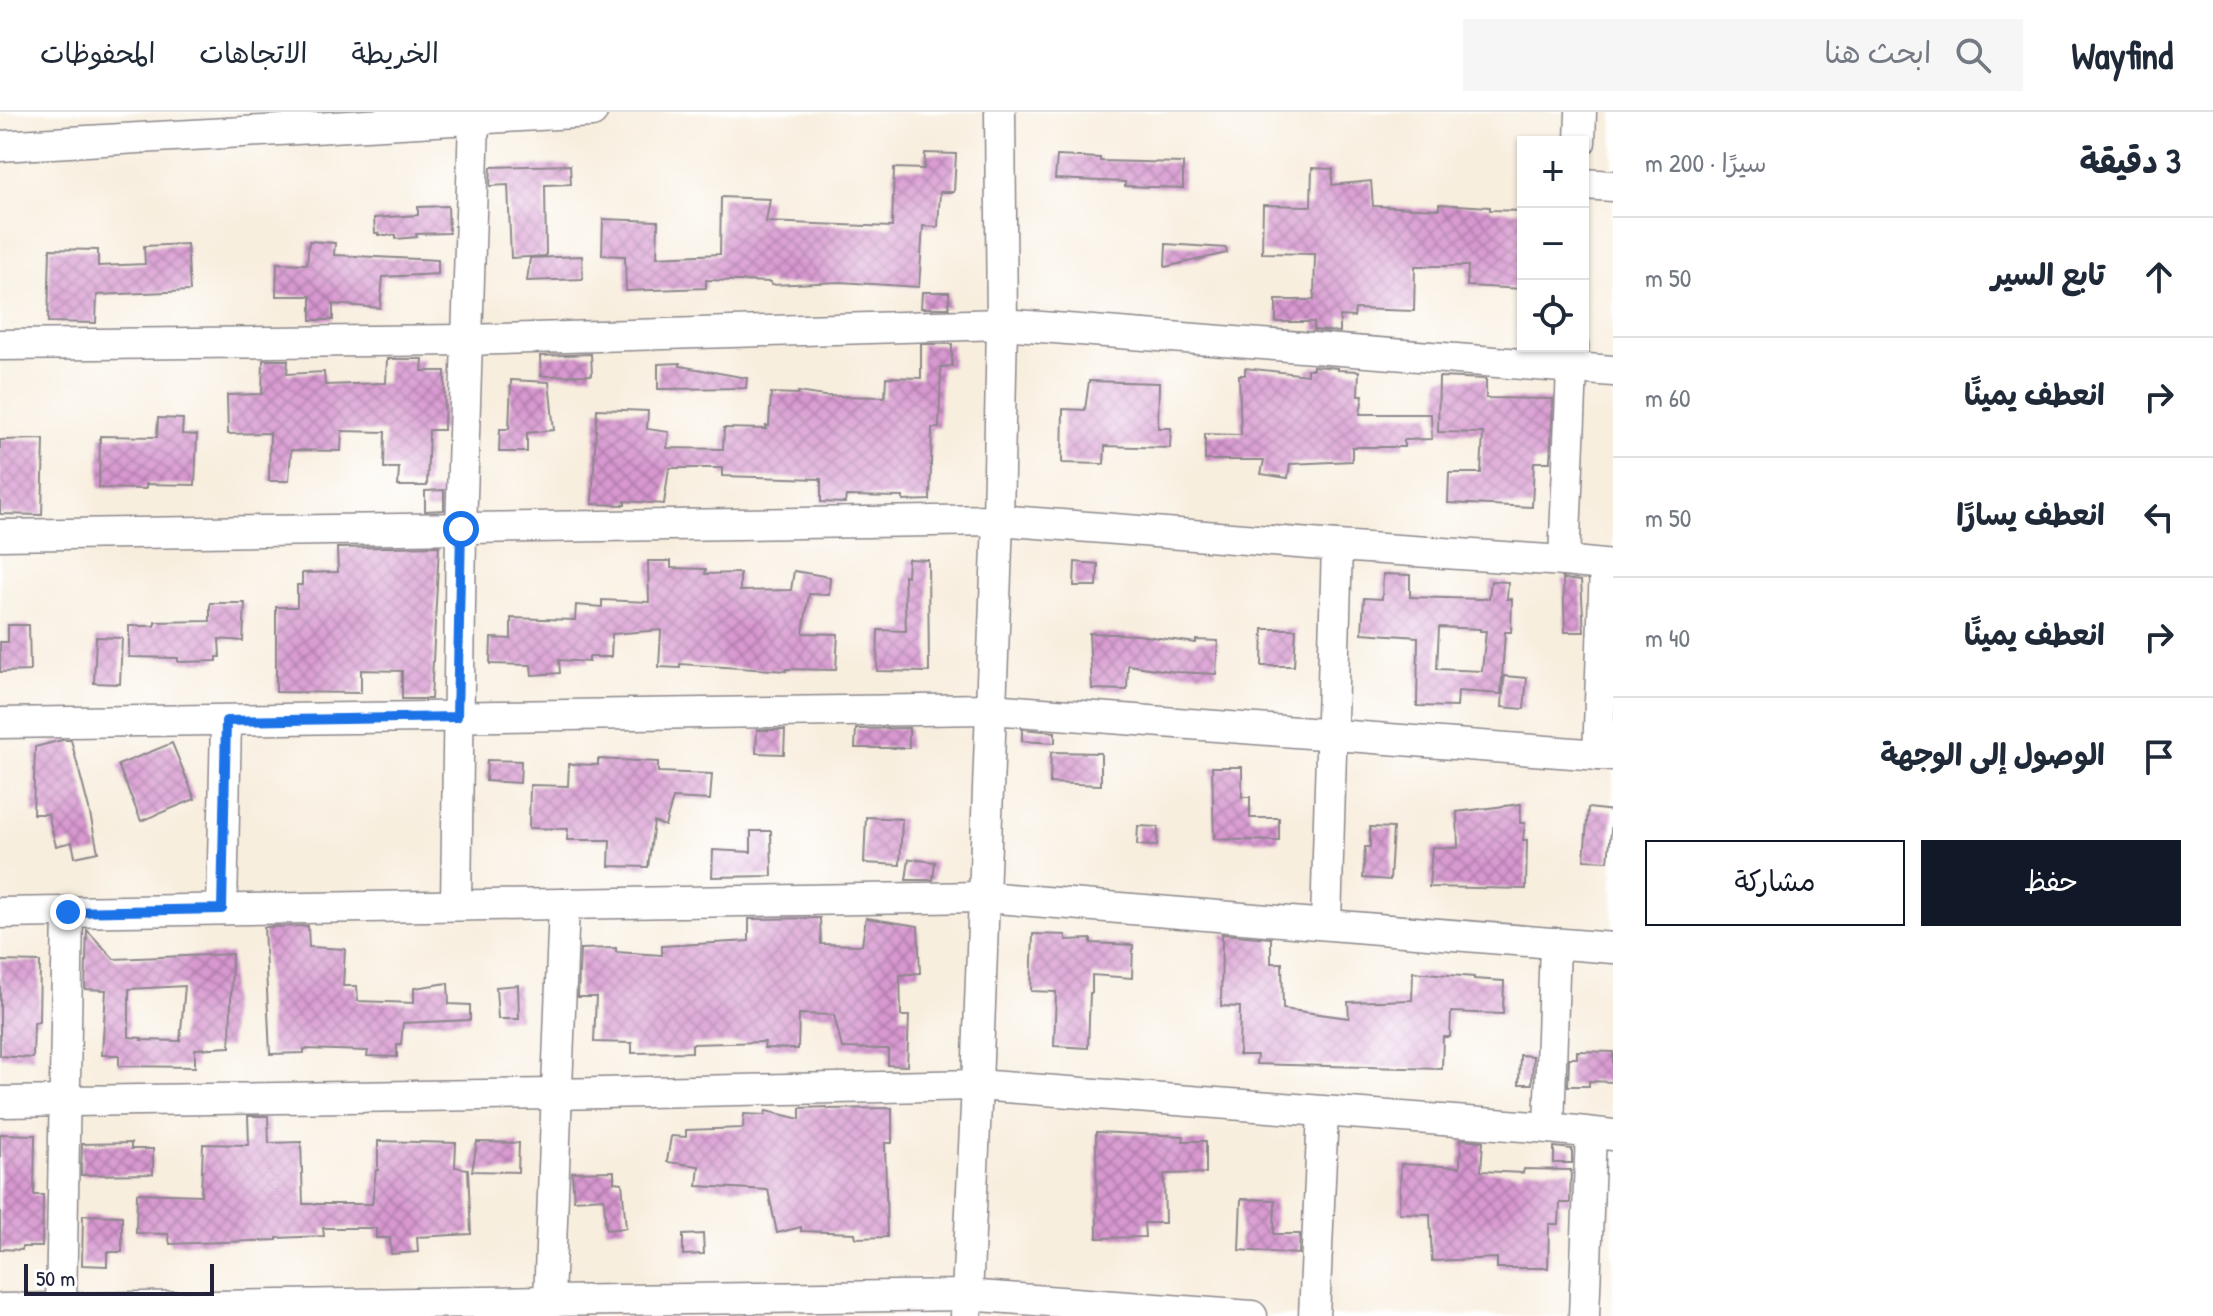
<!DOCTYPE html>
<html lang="ar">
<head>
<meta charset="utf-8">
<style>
	:root { --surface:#fff; --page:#f6f6f7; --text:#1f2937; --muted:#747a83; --line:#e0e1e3; --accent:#111827 }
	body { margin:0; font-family:"Patrick Hand","Playpen Sans Arabic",sans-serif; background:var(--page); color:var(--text); direction:rtl }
	.controls { position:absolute; right:24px; top:24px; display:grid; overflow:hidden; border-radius:0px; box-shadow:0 2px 6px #0004 }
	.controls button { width:72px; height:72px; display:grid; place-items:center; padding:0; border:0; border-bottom:2px solid var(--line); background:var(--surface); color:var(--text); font:40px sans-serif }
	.scale { position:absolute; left:24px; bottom:20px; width:190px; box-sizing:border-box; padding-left:8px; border:4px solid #22223b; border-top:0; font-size:22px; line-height:28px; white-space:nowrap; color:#22223b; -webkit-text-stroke:6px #fff; paint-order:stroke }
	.stop { position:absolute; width:24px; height:24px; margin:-18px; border:6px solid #1a73e8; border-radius:50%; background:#fff }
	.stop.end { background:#1a73e8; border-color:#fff; box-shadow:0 2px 8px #0008 }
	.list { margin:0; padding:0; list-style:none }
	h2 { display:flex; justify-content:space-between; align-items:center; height:104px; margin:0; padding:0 32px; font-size:34px }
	h2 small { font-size:26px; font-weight:400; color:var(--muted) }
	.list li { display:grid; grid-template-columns:52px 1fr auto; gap:24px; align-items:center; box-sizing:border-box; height:120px; padding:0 32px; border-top:2px solid var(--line) }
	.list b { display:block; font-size:30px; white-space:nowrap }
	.list em { font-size:26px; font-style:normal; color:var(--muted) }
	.actions { display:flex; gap:16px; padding:24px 32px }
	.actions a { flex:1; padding:18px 0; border:2px solid var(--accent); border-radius:0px; text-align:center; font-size:28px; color:var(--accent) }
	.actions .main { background:var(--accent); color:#fff }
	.icon { flex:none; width:44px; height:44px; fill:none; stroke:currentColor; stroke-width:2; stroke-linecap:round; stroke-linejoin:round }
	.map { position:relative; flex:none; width:1613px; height:1204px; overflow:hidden; direction:ltr }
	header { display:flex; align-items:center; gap:48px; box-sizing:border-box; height:112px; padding:0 40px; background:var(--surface); border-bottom:2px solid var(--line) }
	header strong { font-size:38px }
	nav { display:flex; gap:44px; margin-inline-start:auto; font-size:28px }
	.search { width:560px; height:72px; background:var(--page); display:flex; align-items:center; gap:20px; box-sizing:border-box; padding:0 28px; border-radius:0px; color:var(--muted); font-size:30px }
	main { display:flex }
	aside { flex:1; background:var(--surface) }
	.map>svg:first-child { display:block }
	.building { fill:url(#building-cross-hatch); fill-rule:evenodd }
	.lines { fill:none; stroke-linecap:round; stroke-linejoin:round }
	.minor-casing { stroke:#8d888c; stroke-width:33 }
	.minor { stroke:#fff; stroke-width:30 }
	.route { stroke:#1a73e8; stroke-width:10 }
</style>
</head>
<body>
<header>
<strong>Wayfind</strong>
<div class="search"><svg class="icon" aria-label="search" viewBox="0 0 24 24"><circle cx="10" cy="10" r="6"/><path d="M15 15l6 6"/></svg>ابحث هنا</div>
<nav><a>الخريطة</a><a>الاتجاهات</a><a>المحفوظات</a></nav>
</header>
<main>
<aside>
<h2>3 دقيقة<small>سيرًا · 200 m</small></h2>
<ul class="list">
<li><svg class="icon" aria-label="ahead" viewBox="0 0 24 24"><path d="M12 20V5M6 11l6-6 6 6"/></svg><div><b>تابع السير</b></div><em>50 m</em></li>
<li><svg class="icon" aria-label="right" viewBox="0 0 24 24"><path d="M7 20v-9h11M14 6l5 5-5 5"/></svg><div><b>انعطف يمينًا</b></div><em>60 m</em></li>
<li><svg class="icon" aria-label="left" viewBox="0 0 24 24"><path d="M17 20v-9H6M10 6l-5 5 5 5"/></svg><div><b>انعطف يسارًا</b></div><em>50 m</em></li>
<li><svg class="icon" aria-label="right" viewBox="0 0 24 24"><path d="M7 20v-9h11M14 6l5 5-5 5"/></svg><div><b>انعطف يمينًا</b></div><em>40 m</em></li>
<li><svg class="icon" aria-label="arrive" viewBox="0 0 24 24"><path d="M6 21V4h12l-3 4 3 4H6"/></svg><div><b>الوصول إلى الوجهة</b></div></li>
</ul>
<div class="actions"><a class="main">حفظ</a><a>مشاركة</a></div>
</aside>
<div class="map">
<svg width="1613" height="1204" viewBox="0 0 1613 1204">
	<defs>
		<pattern id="building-cross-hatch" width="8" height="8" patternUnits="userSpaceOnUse" patternTransform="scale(2)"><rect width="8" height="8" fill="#d898d0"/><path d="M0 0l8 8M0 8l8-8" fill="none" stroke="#af7caa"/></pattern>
	</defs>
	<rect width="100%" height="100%" fill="#fff"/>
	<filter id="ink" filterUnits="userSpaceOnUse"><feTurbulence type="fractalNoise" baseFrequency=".0125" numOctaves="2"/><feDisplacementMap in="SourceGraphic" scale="16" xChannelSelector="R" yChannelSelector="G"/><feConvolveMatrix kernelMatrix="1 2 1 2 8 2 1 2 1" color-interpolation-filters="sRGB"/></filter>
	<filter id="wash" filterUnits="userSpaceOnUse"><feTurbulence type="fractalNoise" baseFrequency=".006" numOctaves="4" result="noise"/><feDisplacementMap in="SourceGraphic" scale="32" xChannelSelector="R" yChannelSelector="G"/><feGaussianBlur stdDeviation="1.8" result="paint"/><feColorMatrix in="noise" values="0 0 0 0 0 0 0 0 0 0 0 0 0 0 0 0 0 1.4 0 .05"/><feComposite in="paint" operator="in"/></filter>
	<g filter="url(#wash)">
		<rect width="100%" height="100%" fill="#f8eede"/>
		<g id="blocks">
			<g class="building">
				<polygon points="925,41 956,42 954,80 940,80 938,115 923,114 919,175 840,170 771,173 771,170 706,168 706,176 626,179 625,144 602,143 603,107 658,109 657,145 720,142 721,85 770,87 766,110 892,115 894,56 924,57"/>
				<polygon points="1057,44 1100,46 1100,49 1183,51 1183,76 1125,74 1125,70 1055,67"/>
				<polygon points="570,53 571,72 545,73 546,144 511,146 508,73 490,74 491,55"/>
				<polygon points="1312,56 1333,57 1332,73 1371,69 1373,94 1439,97 1439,92 1490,95 1490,98 1523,99 1523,177 1467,174 1468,154 1415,154 1414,199 1355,197 1354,205 1340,204 1340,220 1314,218 1314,210 1276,210 1276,188 1314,188 1315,142 1262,141 1263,93 1311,94"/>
				<polygon points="448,94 449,121 416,122 417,125 396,127 396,123 378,123 378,121 375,121 374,106 418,103 418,95"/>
				<polygon points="309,129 335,131 334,143 438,148 438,162 383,165 380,196 333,192 333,208 311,208 311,184 276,184 277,151 307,152"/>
				<polygon points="187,132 190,179 97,183 96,211 48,210 50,137 98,138 98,154 145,152 144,134"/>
				<polygon points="1166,132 1226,136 1227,141 1165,155"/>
				<polygon points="582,144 583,167 527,169 530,146"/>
				<polygon points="922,180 949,180 949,196 921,196"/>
				<polygon points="921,232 952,232 952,254 941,255 939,316 932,316 930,388 903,389 903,385 846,384 845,391 821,390 821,367 722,364 722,356 669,356 664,392 625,389 625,393 592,392 597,297 648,299 647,317 669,320 667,336 723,337 724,316 766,317 766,314 769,314 771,281 798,282 798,280 824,284 885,285 886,265 921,266"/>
				<polygon points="591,242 592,263 541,264 540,244"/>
				<polygon points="387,247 423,247 422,259 445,259 444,318 429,318 427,374 398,374 399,356 384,356 385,320 342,319 341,339 291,338 289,369 269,369 270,321 228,322 227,283 262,282 263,248 288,248 287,262 324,260 325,273 386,271"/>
				<polygon points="680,251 680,254 747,266 746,276 658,277 658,252"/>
				<polygon points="1313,254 1338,256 1338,258 1359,259 1358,283 1363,283 1360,302 1431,302 1432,327 1404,328 1404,335 1352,335 1352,349 1290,352 1288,366 1261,362 1264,348 1205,348 1205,322 1241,323 1239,263 1245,263 1245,256 1307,263 1307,257 1313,257"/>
				<polygon points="1439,265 1486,267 1486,286 1553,287 1550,350 1534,350 1532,395 1448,391 1449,361 1481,361 1483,321 1438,320"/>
				<polygon points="511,268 549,270 554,318 527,321 527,340 499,340 500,317 509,317"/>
				<polygon points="1089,269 1159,271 1158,316 1171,316 1170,336 1105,334 1104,352 1062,351 1063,297 1085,298"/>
				<polygon points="158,306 183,307 182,322 197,323 195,373 146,372 146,377 99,376 100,324 157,325"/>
				<polygon points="44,327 42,403 0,402 0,328"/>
				<polygon points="444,378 444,398 425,399 425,379"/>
				<polygon points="439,434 431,587 402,587 402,559 361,558 361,581 276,580 276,495 297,495 297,473 302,473 302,461 338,460 337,436"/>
				<polygon points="908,447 928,448 929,560 877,559 878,518 906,519 904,463 907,464"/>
				<polygon points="648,449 671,449 671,456 706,457 705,462 740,461 740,479 791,478 794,459 830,465 829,483 809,482 803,521 838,522 836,558 786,557 786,559 680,552 680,556 659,555 661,518 612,522 611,545 589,545 589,550 559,548 560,561 532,563 531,553 490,552 491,526 511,527 511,506 575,508 576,493 602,495 602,488 649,490"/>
				<polygon points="1075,450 1098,452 1097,474 1074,474"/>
				<path d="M1383,462L1410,463V485L1482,487L1489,486L1491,469L1508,470L1507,487H1512L1511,520H1505L1501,582L1458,579L1457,595L1417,594L1418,525L1362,521L1364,486L1382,487ZM1439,515L1480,517V519H1486L1482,559L1437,557Z"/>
				<polygon points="1563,467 1581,469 1584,520 1565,520"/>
				<polygon points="210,491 245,491 243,529 219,527 220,545 217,545 217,549 178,550 178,546 129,545 129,514 155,514 155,510 210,509"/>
				<polygon points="8,513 29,513 30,559 0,560 0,530 8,530"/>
				<polygon points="1263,517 1296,517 1294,554 1262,554"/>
				<polygon points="1089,521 1138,523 1196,531 1196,528 1218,529 1216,562 1176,560 1128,553 1127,578 1092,577"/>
				<polygon points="96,525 122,526 120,572 94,571"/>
				<polygon points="1504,564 1527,566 1524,597 1502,595"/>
				<polygon points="909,616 909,636 855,636 856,617"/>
				<polygon points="1022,617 1055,620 1055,631 1022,629"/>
				<polygon points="757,618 785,618 784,642 756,641"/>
				<polygon points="62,628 71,628 89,697 98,740 75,745 72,730 56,734 48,702 33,702 35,635"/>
				<polygon points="172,631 195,687 141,709 118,653"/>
				<polygon points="1051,640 1101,641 1101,673 1050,671"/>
				<polygon points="598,647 658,650 658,660 712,662 710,688 673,686 665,714 654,710 648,755 609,754 610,728 567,728 568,717 529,716 530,673 568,674 569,652 598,653"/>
				<polygon points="487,648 521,649 520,671 486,669"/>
				<polygon points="1212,655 1242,655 1242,685 1250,685 1250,706 1279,706 1279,729 1214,727"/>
				<polygon points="1521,692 1520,711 1525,711 1523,728 1527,728 1526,777 1429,775 1432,735 1458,736 1457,700"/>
				<polygon points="1588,696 1613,699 1608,749 1584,748"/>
				<polygon points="866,705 902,707 900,753 864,751"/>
				<polygon points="1138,714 1158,715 1157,734 1137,733"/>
				<polygon points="1370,715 1393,716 1390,768 1363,766 1365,735 1370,735"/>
				<polygon points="751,719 771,719 772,764 712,765 713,738 751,740"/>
				<polygon points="909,747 935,750 933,768 906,768"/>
				<polygon points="820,806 821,832 862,833 866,806 918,814 920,861 900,863 901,904 909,904 907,954 888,953 888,937 842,936 834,903 799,902 798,937 764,936 765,930 692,932 692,940 632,941 632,931 594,930 596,885 578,885 580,837 616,836 616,840 662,843 662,834 749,829 749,807"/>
				<polygon points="308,814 309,835 345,837 343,874 357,874 358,889 414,891 414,876 448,871 449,892 470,893 470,908 403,911 401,932 397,932 397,945 367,944 368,939 304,937 304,941 270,942 264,815"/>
				<path d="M87,818L114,847L232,842L230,935L195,937V955L119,954V943H102L106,878L85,877ZM185,874L180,929L141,928L142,926L129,925V877Z"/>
				<polygon points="1033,822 1066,823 1066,828 1091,827 1091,831 1133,833 1132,866 1092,863 1092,881 1090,881 1088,936 1054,934 1056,880 1031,879"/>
				<polygon points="1222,822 1271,826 1271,851 1282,851 1283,897 1349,906 1348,890 1412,888 1413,860 1474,865 1474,867 1504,869 1503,902 1451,900 1450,925 1443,925 1442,957 1256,952 1257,943 1239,943 1240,895 1221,894"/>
				<polygon points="0,849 40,850 39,910 34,911 33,946 0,944"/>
				<polygon points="518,873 519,907 498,907 496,875"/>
				<polygon points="1577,939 1613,940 1613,970 1589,969 1589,974 1568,974 1569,946 1577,946"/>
				<polygon points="1520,943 1533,944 1532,972 1519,972"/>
				<polygon points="827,995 827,997 892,996 892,1031 885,1031 887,1125 856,1126 855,1121 801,1119 801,1115 777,1121 768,1078 697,1074 699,1054 667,1050 671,1024 686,1025 686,1018 743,1016 744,1002 765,1003 766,999 800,1007 800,996"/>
				<polygon points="248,1004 268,1004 269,1031 301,1030 303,1092 372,1092 376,1058 378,1058 378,1029 456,1031 455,1055 468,1057 471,1122 417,1125 418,1140 391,1142 390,1126 376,1126 376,1116 323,1116 324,1124 277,1126 277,1128 170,1132 168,1122 136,1121 137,1081 201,1083 203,1032 249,1033"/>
				<polygon points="1096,1020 1184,1024 1183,1029 1206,1029 1206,1061 1164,1062 1165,1111 1144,1111 1145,1125 1097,1126"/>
				<polygon points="0,1022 35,1023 34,1083 43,1083 42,1135 22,1135 22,1138 0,1137"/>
				<polygon points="1461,1027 1483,1029 1481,1059 1523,1061 1524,1057 1571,1058 1570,1091 1560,1091 1559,1112 1549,1112 1548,1156 1497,1156 1497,1146 1432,1149 1430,1102 1399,1101 1401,1052 1460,1055"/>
				<polygon points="477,1030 519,1031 518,1060 472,1059"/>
				<polygon points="131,1031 131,1037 153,1037 153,1062 81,1063 82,1032"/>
				<polygon points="1554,1035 1572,1037 1572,1051 1554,1051"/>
				<polygon points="614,1059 614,1070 622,1071 626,1116 606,1118 604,1086 574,1088 572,1060"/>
				<polygon points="1241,1087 1275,1088 1274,1122 1300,1122 1299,1142 1239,1138"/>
				<polygon points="83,1103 122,1104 122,1140 107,1140 107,1154 82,1153"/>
				<polygon points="703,1122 704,1142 683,1143 683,1123"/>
			</g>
		</g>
	</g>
	<g filter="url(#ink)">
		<use href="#blocks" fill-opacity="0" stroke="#8d888c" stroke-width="2"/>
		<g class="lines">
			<defs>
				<g id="minor">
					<polyline points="1580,30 1581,0"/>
					<polyline points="0,34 592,0"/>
					<polyline points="1583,72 1613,74"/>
					<polyline points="0,233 466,228 1002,212 1613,259"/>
					<polyline points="0,423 998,408 1337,434 1564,449 1613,454"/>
					<polyline points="1564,449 1573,234"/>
					<polyline points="0,611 991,597 1613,644"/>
					<polyline points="1598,643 1605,454"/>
					<polyline points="456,793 461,417 474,8"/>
					<polyline points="222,797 226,609"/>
					<polyline points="0,801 984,785 1613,836"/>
					<polyline points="1326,812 1337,434"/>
					<polyline points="0,990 555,982 977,973 1549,1016 1613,1023"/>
					<polyline points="1549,1016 1555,831"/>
					<polyline points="549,1188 564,792"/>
					<polyline points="61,1196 68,800"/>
					<polyline points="0,1197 966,1183 1252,1204"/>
					<polyline points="966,1204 977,973 998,408 1002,212 1000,0"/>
					<polyline points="1314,1204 1323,1000"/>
					<polyline points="1584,1204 1591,1021"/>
				</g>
			</defs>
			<use href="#minor" class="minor-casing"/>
			<use href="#minor" class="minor"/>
		</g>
	</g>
	<g class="lines" filter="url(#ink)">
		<polyline class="route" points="68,800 222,797 226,609 457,605 461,417"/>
	</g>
</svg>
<div class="controls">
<button>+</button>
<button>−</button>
<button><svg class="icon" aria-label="locate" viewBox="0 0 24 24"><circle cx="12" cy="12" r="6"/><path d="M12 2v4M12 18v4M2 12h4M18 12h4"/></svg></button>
</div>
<div class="scale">50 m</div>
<div class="stop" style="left:461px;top:417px"></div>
<div class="stop end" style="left:68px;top:800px"></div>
</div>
</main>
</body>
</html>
